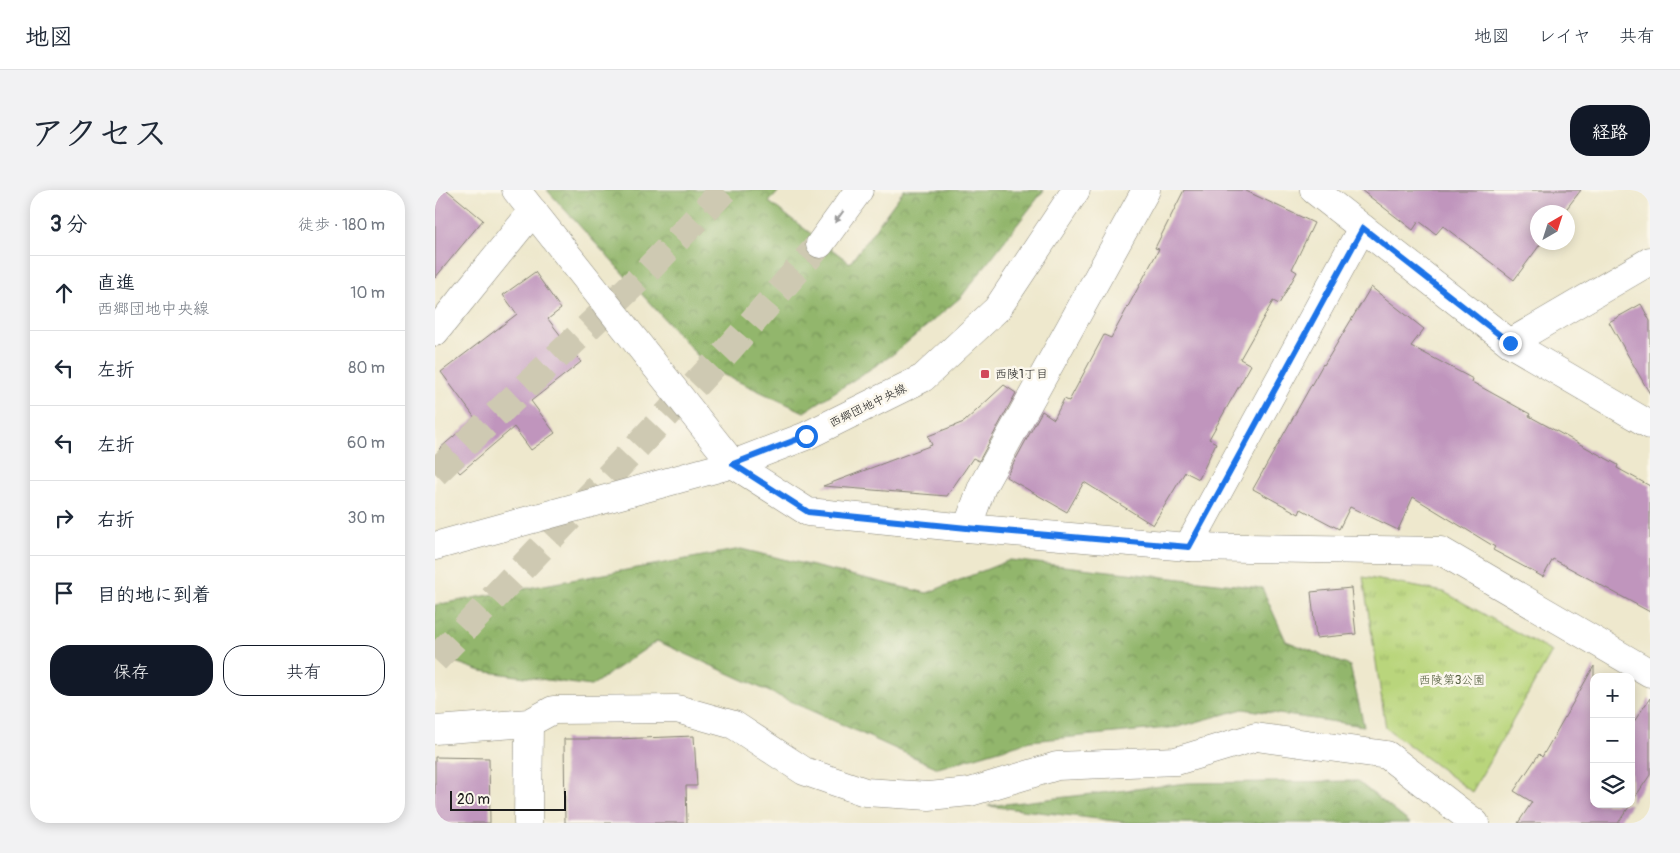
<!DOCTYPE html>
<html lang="ja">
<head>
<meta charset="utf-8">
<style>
	:root { --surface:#fff; --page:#f2f2f3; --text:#1f2937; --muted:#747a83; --line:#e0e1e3; --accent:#111827 }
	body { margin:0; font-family:Pangolin,"Klee One",sans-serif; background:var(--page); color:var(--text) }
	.controls { position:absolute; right:15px; bottom:15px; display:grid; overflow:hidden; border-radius:10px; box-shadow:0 2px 12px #0003 }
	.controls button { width:45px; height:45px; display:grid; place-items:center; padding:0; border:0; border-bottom:1px solid var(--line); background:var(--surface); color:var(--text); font:25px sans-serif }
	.compass { position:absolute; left:1095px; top:15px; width:45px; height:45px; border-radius:50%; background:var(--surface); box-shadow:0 2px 12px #0003; rotate:39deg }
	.scale { position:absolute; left:15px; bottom:12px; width:116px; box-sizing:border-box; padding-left:5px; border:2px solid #1c1c1c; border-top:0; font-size:14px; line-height:18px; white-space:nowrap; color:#1c1c1c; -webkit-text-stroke:4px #fbf7ec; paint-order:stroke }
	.stop { position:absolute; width:15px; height:15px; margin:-11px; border:4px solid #1a73e8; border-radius:50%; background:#fff }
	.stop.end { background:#1a73e8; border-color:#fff; box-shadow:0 1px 5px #0008 }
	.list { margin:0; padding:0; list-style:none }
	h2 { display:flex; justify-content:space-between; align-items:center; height:65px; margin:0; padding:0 20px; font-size:21px }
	h2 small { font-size:16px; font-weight:400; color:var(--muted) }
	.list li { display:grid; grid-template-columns:32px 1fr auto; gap:15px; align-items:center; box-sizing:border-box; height:75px; padding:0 20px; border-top:1px solid var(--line) }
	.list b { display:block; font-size:19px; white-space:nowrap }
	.list p { margin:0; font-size:16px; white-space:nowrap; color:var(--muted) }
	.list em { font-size:16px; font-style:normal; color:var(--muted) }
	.actions { display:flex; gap:10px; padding:15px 20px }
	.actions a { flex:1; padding:11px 0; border:1px solid var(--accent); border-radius:20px; text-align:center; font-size:18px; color:var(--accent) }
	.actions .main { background:var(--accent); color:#fff }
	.icon { flex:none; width:28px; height:28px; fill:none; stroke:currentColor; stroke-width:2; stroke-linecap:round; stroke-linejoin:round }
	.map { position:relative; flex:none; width:1215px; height:633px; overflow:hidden; border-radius:20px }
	header { display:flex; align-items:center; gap:30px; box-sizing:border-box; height:70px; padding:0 25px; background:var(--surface); border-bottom:1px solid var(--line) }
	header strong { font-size:24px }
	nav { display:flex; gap:28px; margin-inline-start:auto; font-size:18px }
	.intro { display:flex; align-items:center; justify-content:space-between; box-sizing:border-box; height:120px; padding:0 30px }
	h1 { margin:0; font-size:35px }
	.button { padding:12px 22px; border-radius:20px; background:var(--accent); color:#fff; font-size:18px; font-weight:700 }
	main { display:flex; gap:30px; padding:0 30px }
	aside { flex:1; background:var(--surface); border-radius:20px; box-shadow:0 2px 12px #0003 }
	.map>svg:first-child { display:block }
	.forest { fill:url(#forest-crowns); stroke:#576944 }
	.park { fill:url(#park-tufts); stroke:#6a784c }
	.building { fill:#c095bd }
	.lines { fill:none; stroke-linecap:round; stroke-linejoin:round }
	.highway-tunnel { stroke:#cec9b2; stroke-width:28; stroke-dasharray:28 14; stroke-linecap:butt }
	.minor-casing { stroke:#858274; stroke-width:29 }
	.highway-casing { stroke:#858274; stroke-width:29 }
	.minor { stroke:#fff; stroke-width:28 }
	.highway { stroke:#fff; stroke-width:28 }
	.oneway { fill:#999 }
	.route { stroke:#1a73e8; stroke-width:6 }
	.poi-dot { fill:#d1495b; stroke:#fbf7ec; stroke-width:2 }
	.labels { text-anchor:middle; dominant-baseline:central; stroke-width:5; stroke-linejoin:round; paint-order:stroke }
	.poi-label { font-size:12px; fill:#1c1c1c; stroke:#fbf7ec; text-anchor:start }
	.street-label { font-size:12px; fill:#1c1c1c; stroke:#fbf7ec }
	.park-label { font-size:12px; fill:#535d3e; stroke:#fbf7ec }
</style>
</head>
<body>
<header>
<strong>地図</strong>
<nav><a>地図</a><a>レイヤ</a><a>共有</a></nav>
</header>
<div class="intro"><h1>アクセス</h1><a class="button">経路</a></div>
<main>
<aside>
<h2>3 分<small>徒歩 · 180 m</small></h2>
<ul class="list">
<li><svg class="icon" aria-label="ahead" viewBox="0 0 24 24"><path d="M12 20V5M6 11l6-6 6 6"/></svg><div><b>直進</b><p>西郷団地中央線</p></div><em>10 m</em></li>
<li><svg class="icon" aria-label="left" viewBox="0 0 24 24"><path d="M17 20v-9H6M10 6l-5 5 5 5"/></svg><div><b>左折</b></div><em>80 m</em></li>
<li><svg class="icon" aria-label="left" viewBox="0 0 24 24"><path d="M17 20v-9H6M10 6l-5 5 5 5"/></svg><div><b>左折</b></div><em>60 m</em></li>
<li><svg class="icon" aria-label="right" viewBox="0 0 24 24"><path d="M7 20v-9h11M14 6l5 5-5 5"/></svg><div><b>右折</b></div><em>30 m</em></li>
<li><svg class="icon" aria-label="arrive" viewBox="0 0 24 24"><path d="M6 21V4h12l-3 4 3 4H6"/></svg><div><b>目的地に到着</b></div></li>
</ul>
<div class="actions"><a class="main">保存</a><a>共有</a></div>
</aside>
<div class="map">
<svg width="1215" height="633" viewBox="0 0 1215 633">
	<defs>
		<pattern id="forest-crowns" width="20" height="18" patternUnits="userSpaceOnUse" patternTransform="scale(1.25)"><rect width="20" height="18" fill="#92b66c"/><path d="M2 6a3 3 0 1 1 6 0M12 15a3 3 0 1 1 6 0" fill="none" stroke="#769358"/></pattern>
		<pattern id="park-tufts" width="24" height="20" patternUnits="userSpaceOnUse" patternTransform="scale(1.25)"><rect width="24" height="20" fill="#b9d57c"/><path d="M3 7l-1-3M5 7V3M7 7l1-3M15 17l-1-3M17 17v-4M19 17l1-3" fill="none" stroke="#9eb66b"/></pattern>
	</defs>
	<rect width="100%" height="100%" fill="#fbf7ec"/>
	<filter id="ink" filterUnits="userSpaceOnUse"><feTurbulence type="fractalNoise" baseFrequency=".02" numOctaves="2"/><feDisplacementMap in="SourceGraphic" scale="10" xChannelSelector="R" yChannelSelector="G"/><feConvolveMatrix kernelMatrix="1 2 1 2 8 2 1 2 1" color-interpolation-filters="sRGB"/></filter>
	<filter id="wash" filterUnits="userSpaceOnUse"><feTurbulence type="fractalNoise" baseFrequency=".0096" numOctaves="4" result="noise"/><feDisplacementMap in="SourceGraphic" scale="20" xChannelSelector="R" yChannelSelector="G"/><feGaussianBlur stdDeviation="1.12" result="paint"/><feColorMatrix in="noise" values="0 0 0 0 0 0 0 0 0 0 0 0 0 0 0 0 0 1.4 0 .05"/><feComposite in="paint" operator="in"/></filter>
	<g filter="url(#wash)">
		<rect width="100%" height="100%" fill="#eee8cd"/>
		<g class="forest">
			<polygon points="112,0 345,0 334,12 415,73 469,0 609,0 526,107 457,165 369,222 274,178"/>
			<polygon points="306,359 492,403 575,370 827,398 851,451 915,476 929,536 808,519 743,537 595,551 503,578 222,451 156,496 46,481 0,465 0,415"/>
			<polygon points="922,591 975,633 697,633 553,616 752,593"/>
		</g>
		<polygon class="park" points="928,387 1009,402 1117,462 1037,602 951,538"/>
		<g id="blocks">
			<g class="building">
				<polygon points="0,0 12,0 48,30 0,88"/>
				<polygon points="749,0 809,0 879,33 857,79 862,82 844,114 838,111 805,169 816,175 774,249 781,253 764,289 750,282 718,335 649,292 632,322 571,287 607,221 619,229 629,209 634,211 669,145 676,148 724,59 720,58"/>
				<polygon points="926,0 1146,0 1129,22 1102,22 1102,52 1107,52 1079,90 1008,36 1001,44 984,31 978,40"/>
				<polygon points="100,82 126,119 113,129 146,172 96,211 120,243 96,260 79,237 25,283 4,259 40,228 6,182 82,124 68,105"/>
				<polygon points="936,97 989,139 976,156 1038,189 1037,192 1095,224 1094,226 1183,275 1182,278 1215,296 1215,422 1118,369 1108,387 1058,360 1060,357 978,307 963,340 915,317 904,339 866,319 864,324 818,299 888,174 889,175"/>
				<polygon points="1206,114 1215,131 1215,204 1174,132"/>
				<polygon points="569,195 581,203 544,271 538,268 512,306 388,296 497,255 493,246 529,232"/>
				<polygon points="916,398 921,444 881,448 876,402"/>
				<polygon points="1159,476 1159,614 1196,614 1183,633 1083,633 1097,612 1079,601 1104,564 1107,567"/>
				<polygon points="1215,508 1215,585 1196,613 1196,536"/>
				<polygon points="259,546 262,596 251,596 252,633 130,633 129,549 181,549"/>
				<polygon points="0,567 54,568 55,633 0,633"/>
			</g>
		</g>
	</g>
	<g filter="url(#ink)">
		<use href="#blocks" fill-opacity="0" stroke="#858274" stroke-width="1"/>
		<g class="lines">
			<g class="highway-tunnel">
				<polyline points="0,283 208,85 289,0"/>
				<polyline points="0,470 293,160 385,54"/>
			</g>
			<defs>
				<g id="minor">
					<polyline points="81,0 298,274 373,322 532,338 753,357 1006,361 1215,483"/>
					<polyline points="879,0 1075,153 1215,235"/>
					<polyline points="0,142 98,21"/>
					<polyline points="1075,153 1215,71"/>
					<polyline points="532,338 547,297 711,0"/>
					<polyline points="0,356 298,274 371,246 488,188 562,119 641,0"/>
					<polyline points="753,357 927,38"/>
					<polyline points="0,540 94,533 118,520 242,519 299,535 369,581 430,602 494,606 535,602 622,576 741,571 821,547 952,565 1040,633"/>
					<polyline points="93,633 94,533"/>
				</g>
				<polyline id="highway" points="385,54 424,0"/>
			</defs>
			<use href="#minor" class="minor-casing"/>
			<use href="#highway" class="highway-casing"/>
			<use href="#minor" class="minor"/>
			<use href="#highway" class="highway"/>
		</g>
		<defs><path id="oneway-solid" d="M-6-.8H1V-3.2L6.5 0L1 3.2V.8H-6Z" transform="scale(1.25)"/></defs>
		<use class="oneway" href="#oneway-solid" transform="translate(404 27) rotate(126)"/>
	</g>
	<g class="lines" filter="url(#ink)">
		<polyline class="route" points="371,246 298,274 373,322 532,338 754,357 928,38 1075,153"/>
	</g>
	<rect class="poi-dot" x="545" y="179" width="10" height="10" rx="2.5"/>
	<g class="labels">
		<g class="poi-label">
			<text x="560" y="184">西陵1丁目</text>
		</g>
		<g class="street-label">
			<text transform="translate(433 216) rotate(-26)">西郷団地中央線</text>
		</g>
		<g class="park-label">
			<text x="1017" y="490">西陵第3公園</text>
		</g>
	</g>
</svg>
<div class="controls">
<button>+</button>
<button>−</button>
<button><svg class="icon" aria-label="layers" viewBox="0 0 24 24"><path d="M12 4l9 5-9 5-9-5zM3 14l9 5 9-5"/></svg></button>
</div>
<svg class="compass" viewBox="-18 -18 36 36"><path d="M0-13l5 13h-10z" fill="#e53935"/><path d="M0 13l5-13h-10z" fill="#747a83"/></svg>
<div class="scale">20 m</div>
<div class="stop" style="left:371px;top:246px"></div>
<div class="stop end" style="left:1075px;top:153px"></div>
</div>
</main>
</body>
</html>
